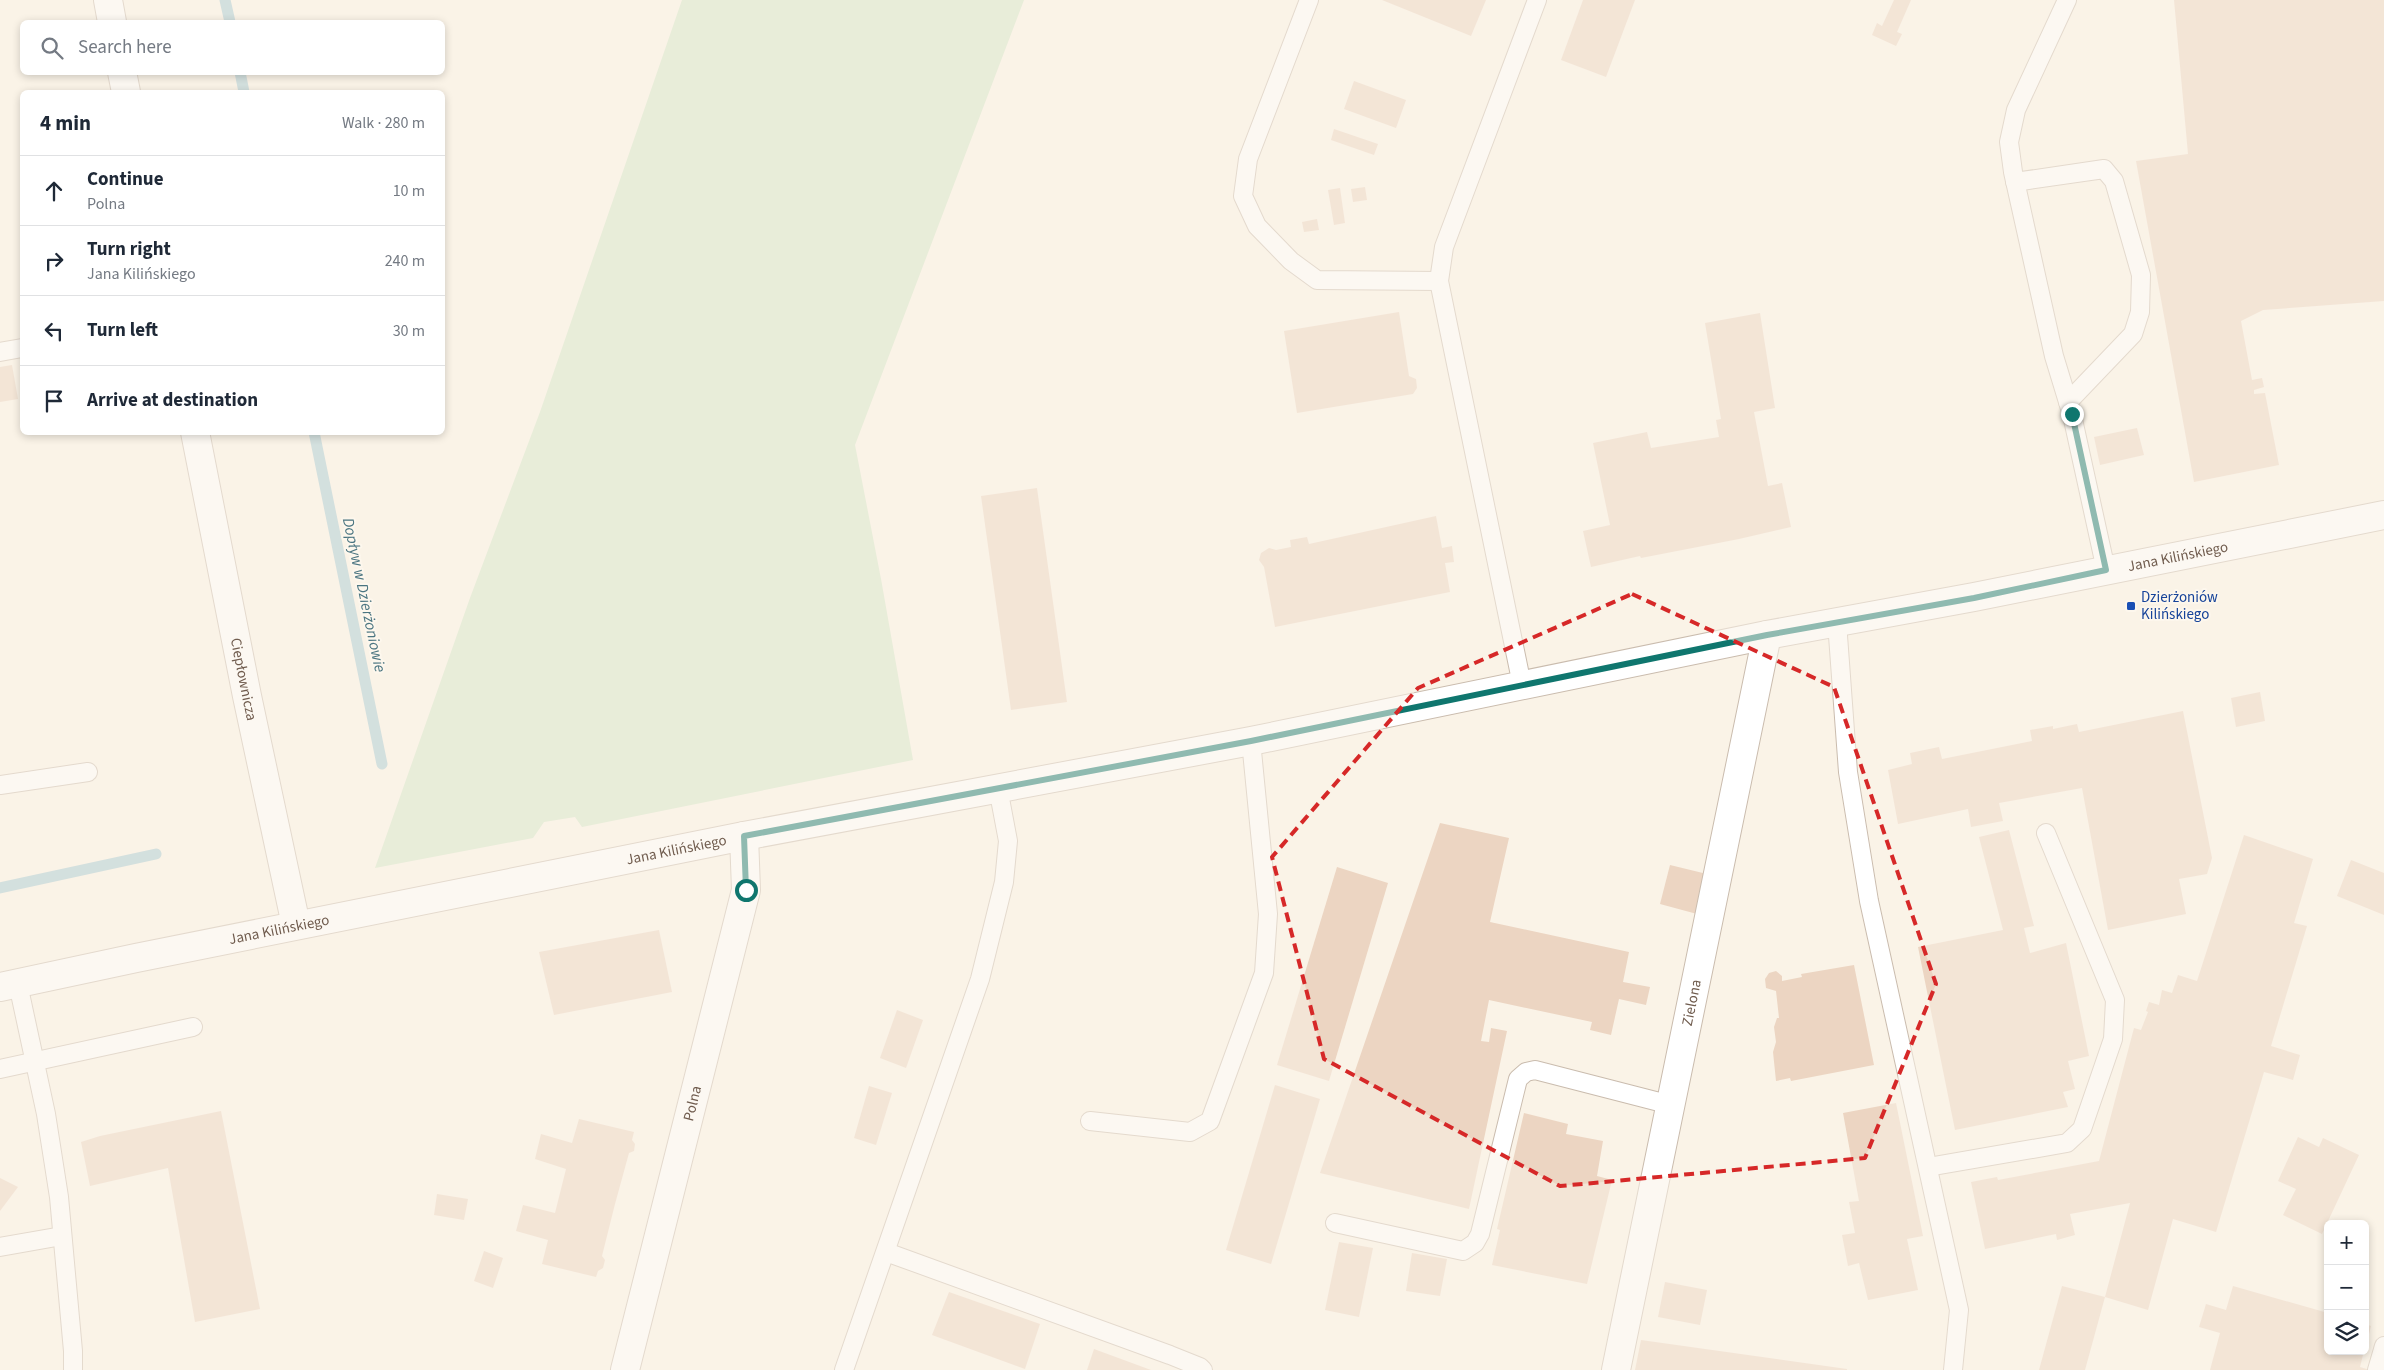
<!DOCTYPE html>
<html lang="en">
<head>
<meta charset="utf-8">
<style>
	:root { --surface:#fff; --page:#f6f6f7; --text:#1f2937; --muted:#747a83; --line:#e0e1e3 }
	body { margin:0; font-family:"Source Sans 3",sans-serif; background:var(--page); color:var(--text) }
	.controls { position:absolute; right:15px; bottom:15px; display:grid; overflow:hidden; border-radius:8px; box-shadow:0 2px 8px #0003 }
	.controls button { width:45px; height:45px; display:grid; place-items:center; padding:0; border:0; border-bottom:1px solid var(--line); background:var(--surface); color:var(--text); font:25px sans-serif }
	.stop { position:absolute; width:15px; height:15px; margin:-11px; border:4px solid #0f766e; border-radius:50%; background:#fff }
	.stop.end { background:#0f766e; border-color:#fff; box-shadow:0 1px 5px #0008 }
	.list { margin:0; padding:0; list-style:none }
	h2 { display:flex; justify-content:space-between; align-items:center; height:65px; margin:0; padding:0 20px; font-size:21px }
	h2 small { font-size:16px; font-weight:400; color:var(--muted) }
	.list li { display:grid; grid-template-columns:32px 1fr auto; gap:15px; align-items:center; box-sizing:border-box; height:70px; padding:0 20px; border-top:1px solid var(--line) }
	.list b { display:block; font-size:19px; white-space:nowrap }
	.list p { margin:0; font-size:16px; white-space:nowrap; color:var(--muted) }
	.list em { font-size:16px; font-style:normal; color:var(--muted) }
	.icon { flex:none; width:28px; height:28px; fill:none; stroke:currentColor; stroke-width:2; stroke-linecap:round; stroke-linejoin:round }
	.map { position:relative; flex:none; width:2384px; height:1370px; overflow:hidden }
	.search { position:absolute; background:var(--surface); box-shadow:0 2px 8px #0003; left:20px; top:20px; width:425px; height:55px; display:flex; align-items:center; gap:12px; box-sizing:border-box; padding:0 18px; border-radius:8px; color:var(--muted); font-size:19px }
	.panel { position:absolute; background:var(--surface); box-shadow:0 2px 8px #0003; left:20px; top:90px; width:425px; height:345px; border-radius:8px }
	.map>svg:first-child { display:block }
	.green { fill:#d2e6c7 }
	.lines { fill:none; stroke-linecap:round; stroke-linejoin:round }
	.stream { stroke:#a5c9d2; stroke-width:11 }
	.building { fill:#ecd5c2 }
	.service-casing { stroke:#cabcae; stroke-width:20 }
	.minor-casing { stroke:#cabcae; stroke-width:30 }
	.tertiary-casing { stroke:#cabcae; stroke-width:30 }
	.service { stroke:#fff; stroke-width:18 }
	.minor { stroke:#fff; stroke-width:28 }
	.tertiary { stroke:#fff; stroke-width:28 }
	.route { stroke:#0f766e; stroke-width:6 }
	.marked { fill:none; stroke:#d62828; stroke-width:4; stroke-dasharray:10 6; stroke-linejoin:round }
	.transit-dot { fill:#1a4fb4; stroke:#fdf7ed; stroke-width:2 }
	.labels { text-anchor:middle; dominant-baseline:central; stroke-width:4; stroke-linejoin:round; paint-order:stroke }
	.street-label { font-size:15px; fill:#705c4e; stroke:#fdf7ed }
	.transit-label { font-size:15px; fill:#164399; stroke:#fdf7ed; text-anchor:start }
	.water-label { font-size:16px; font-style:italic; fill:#4b7581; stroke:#fdf7ed }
</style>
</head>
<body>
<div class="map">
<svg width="2384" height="1370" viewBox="0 0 2384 1370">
	<rect width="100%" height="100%" fill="#faf3e7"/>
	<polygon class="green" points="682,0 1024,0 855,445 881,579 913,760 582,827 575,817 544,822 533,838 375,868 470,598 540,412"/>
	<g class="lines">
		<g class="stream">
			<polyline points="225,0 230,22"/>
			<polyline points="240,72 244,92"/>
			<polyline points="314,432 382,764"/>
			<polyline points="0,888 156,854"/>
		</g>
	</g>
	<g class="building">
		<polygon points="1382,0 1486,0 1471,36"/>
		<polygon points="1583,0 1635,0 1606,77 1561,60"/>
		<polygon points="1894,0 1911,0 1897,32 1885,27 1902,34 1896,46 1872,35 1877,23 1882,26"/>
		<polygon points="2174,0 2384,0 2384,301 2263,310 2241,321 2252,380 2262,378 2264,387 2254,390 2254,394 2265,393 2279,465 2194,482 2136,161 2188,154"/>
		<polygon points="1354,81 1406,100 1396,128 1344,109"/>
		<polygon points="1334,129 1378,144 1374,155 1331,140"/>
		<polygon points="1365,187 1367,200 1353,202 1351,189"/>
		<polygon points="1340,188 1345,223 1334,225 1328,190"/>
		<polygon points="1317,219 1319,230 1304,232 1302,222"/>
		<polygon points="1399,312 1409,376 1416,379 1417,388 1413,394 1297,413 1284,331"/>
		<polygon points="1760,313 1775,408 1754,412 1768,486 1782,483 1791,527 1739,539 1641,558 1640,556 1591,567 1583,531 1610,525 1593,443 1647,432 1651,448 1719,437 1716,420 1721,419 1705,323"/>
		<polygon points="12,365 18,399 0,402 0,367"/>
		<polygon points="2137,428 2144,455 2100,465 2094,437"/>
		<polygon points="1037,488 1067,702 1011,710 981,496"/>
		<polygon points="1436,516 1442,548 1452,546 1454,562 1445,563 1450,592 1275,627 1264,567 1259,560 1261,553 1269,548 1276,550 1291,547 1290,540 1307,537 1309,544"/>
		<polygon points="2260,692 2265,721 2236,727 2231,698"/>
		<polygon points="2183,711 2212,858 2207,874 2179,879 2186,914 2108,930 2082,788 1999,803 2003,821 1971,827 1968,809 1898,824 1888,770 1912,764 1910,753 1939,747 1942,759 2032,741 2030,730 2053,726 2053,729 2077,724 2079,732"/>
		<polygon points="1440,823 1509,838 1490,922 1629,952 1623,982 1650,987 1646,1005 1619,999 1611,1035 1590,1030 1592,1022 1489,1000 1481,1041 1489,1042 1491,1028 1507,1031 1469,1209 1320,1173"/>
		<polygon points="2009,830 2034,926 2024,928 2030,953 2066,943 2089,1056 2068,1061 2075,1089 2063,1092 2068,1107 1955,1130 1918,947 2003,930 1979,837"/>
		<polygon points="2244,835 2313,859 2294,923 2307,926 2271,1046 2300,1055 2293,1080 2264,1072 2216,1232 2173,1219 2148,1310 2105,1297 2130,1203 2070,1214 2075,1235 2057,1240 2056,1234 1985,1249 1971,1182 1997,1177 1998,1180 2099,1161 2134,1028 2141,1030 2148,1012 2146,1011 2149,1002 2159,1005 2162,990 2172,993 2178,975 2197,981"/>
		<polygon points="2351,860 2384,873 2384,915 2337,896"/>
		<polygon points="1670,865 1707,874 1697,914 1660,904"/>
		<polygon points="1337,867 1388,883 1329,1081 1277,1065"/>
		<polygon points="659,930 672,992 554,1015 539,952"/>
		<polygon points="1854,965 1874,1065 1791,1081 1790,1078 1776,1081 1773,1052 1776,1042 1774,1027 1777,1018 1779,1018 1776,991 1766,988 1765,979 1769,973 1776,971 1782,976 1782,981 1802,977 1801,974"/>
		<polygon points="897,1010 923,1020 906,1068 880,1058"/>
		<polygon points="1275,1085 1320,1099 1271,1264 1226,1250"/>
		<polygon points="869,1086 892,1093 876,1145 854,1138"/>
		<polygon points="1896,1103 1923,1236 1907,1239 1918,1290 1868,1300 1859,1263 1848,1266 1842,1235 1855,1233 1849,1202 1859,1201 1843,1113"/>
		<polygon points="221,1111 260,1309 195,1322 168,1168 90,1186 81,1142 100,1136"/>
		<polygon points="1524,1113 1568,1124 1566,1134 1603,1141 1597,1176 1612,1180 1587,1284 1492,1265 1500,1230 1497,1229"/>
		<polygon points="579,1119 634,1132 632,1140 635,1144 634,1151 629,1153 615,1204 602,1256 605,1260 603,1268 598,1271 596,1277 542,1264 548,1240 516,1231 523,1205 555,1213 566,1169 535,1159 541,1134 572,1143"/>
		<polygon points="2298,1137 2319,1147 2323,1138 2359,1155 2322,1234 2283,1215 2296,1189 2278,1181"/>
		<polygon points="0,1178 18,1187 0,1211"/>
		<polygon points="437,1194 468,1199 464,1220 434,1215"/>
		<polygon points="1339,1242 1373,1248 1359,1317 1325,1310"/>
		<polygon points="484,1251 503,1258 493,1288 474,1281"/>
		<polygon points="1412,1253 1447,1259 1440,1296 1406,1291"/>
		<polygon points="1665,1282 1707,1290 1700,1325 1658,1317"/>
		<polygon points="2062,1286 2105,1297 2085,1370 2039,1370"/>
		<polygon points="2233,1286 2328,1313 2328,1351 2364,1351 2360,1367 2370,1370 2210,1370 2220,1333 2199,1327 2206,1304 2226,1310"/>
		<polygon points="949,1292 1040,1324 1025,1369 932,1335"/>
		<polygon points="2365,1324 2371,1326 2366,1346 2365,1346"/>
		<polygon points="1641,1340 1847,1369 1847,1370 1635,1370"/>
		<polygon points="1094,1349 1151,1370 1087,1370"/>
	</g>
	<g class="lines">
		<defs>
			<g id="service">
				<polyline points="1309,0 1248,159 1243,196 1257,226 1291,261 1317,280 1439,281"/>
				<polyline points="2067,0 2016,110 2009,142 2013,172 2054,356 2072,415 2106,570"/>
				<polyline points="2015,182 2104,169 2114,181 2141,275 2140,312 2133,334 2068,402"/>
				<polyline points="0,352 22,348"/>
				<polyline points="1837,622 1848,772 1869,901 1959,1310 1953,1370"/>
				<polyline points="1522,685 1439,281 1444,247 1537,0"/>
				<polyline points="0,785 88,772"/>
				<polyline points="18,984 46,1114 59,1197 73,1351 73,1370"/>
				<polyline points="0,1069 193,1027"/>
				<polyline points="1090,1121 1190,1132 1210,1121 1264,973 1268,914 1251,741"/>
				<polyline points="1928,1167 2067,1143 2082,1129 2113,1039 2115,1000 2046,833"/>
				<polyline points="1335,1223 1463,1251 1475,1243 1480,1234 1518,1079 1526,1072 1535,1070 1671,1105"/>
				<polyline points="0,1247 62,1236"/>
				<polyline points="886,1252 1170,1355 1200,1367 1203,1370"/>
				<polyline points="844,1370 980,979 1004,882 1008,841 998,788"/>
				<polyline points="2377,1370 2384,1346"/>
			</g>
			<g id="minor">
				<path id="s1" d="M625,1370L746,890L744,836"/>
				<path id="s2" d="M1616,1370L1767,635"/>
			</g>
			<g id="tertiary">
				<polyline points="108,0 112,22"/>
				<polyline points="122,72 126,92"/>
				<path id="s3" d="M195,432L247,696L296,925"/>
				<path id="s4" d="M0,987L136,958L744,836L1251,741L1767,635L1974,597L2384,515"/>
			</g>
		</defs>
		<use href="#service" class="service-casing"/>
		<use href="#minor" class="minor-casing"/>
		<use href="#tertiary" class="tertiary-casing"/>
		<use href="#service" class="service"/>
		<use href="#minor" class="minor"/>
		<use href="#tertiary" class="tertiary"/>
	</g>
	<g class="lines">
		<polyline class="route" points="746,890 744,836 1251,741 1767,635 1974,598 2106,570 2072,414"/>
	</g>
	<path d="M0 0H2384V1370H0ZM1632,594L1834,687L1936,984L1865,1158L1560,1186L1324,1059L1272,857L1418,688Z" fill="#faf3e7" fill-opacity=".55" fill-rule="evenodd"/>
	<path class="marked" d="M1632,594L1834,687L1936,984L1865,1158L1560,1186L1324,1059L1272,857L1418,688Z"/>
	<rect class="transit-dot" x="2126" y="601" width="10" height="10" rx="2.5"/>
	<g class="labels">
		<g class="street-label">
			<text stroke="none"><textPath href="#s4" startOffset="2220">Jana Kilińskiego</textPath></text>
			<text stroke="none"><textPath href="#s3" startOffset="252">Ciepłownicza</textPath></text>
			<text stroke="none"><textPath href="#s4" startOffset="690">Jana Kilińskiego</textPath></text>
			<text stroke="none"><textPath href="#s4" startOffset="285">Jana Kilińskiego</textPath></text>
			<text stroke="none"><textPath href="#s2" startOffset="375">Zielona</textPath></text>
			<text stroke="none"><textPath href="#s1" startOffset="275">Polna</textPath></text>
		</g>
		<g class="transit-label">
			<text x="2141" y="597">Dzierżoniów<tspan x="2141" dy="17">Kilińskiego</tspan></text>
		</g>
		<g class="water-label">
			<text transform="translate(364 595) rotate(78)">Dopływ w Dzierżoniowie</text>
		</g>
	</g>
</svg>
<div class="controls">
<button>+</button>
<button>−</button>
<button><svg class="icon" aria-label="layers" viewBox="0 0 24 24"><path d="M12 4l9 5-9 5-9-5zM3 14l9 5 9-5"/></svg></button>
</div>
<div class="stop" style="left:746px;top:890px"></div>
<div class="stop end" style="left:2072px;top:414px"></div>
<div class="search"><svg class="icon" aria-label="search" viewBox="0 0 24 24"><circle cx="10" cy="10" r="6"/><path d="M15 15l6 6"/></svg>Search here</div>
<section class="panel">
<h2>4 min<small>Walk · 280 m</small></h2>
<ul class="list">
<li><svg class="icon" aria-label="ahead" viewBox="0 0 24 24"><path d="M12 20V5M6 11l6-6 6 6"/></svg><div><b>Continue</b><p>Polna</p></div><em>10 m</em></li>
<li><svg class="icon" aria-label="right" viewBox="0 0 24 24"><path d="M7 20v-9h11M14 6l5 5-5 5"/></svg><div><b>Turn right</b><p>Jana Kilińskiego</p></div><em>240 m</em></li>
<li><svg class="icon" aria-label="left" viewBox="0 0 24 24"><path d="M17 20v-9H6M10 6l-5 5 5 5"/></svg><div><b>Turn left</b></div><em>30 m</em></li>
<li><svg class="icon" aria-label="arrive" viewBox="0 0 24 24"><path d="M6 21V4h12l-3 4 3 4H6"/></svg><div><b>Arrive at destination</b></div></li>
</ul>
</section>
</div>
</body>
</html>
